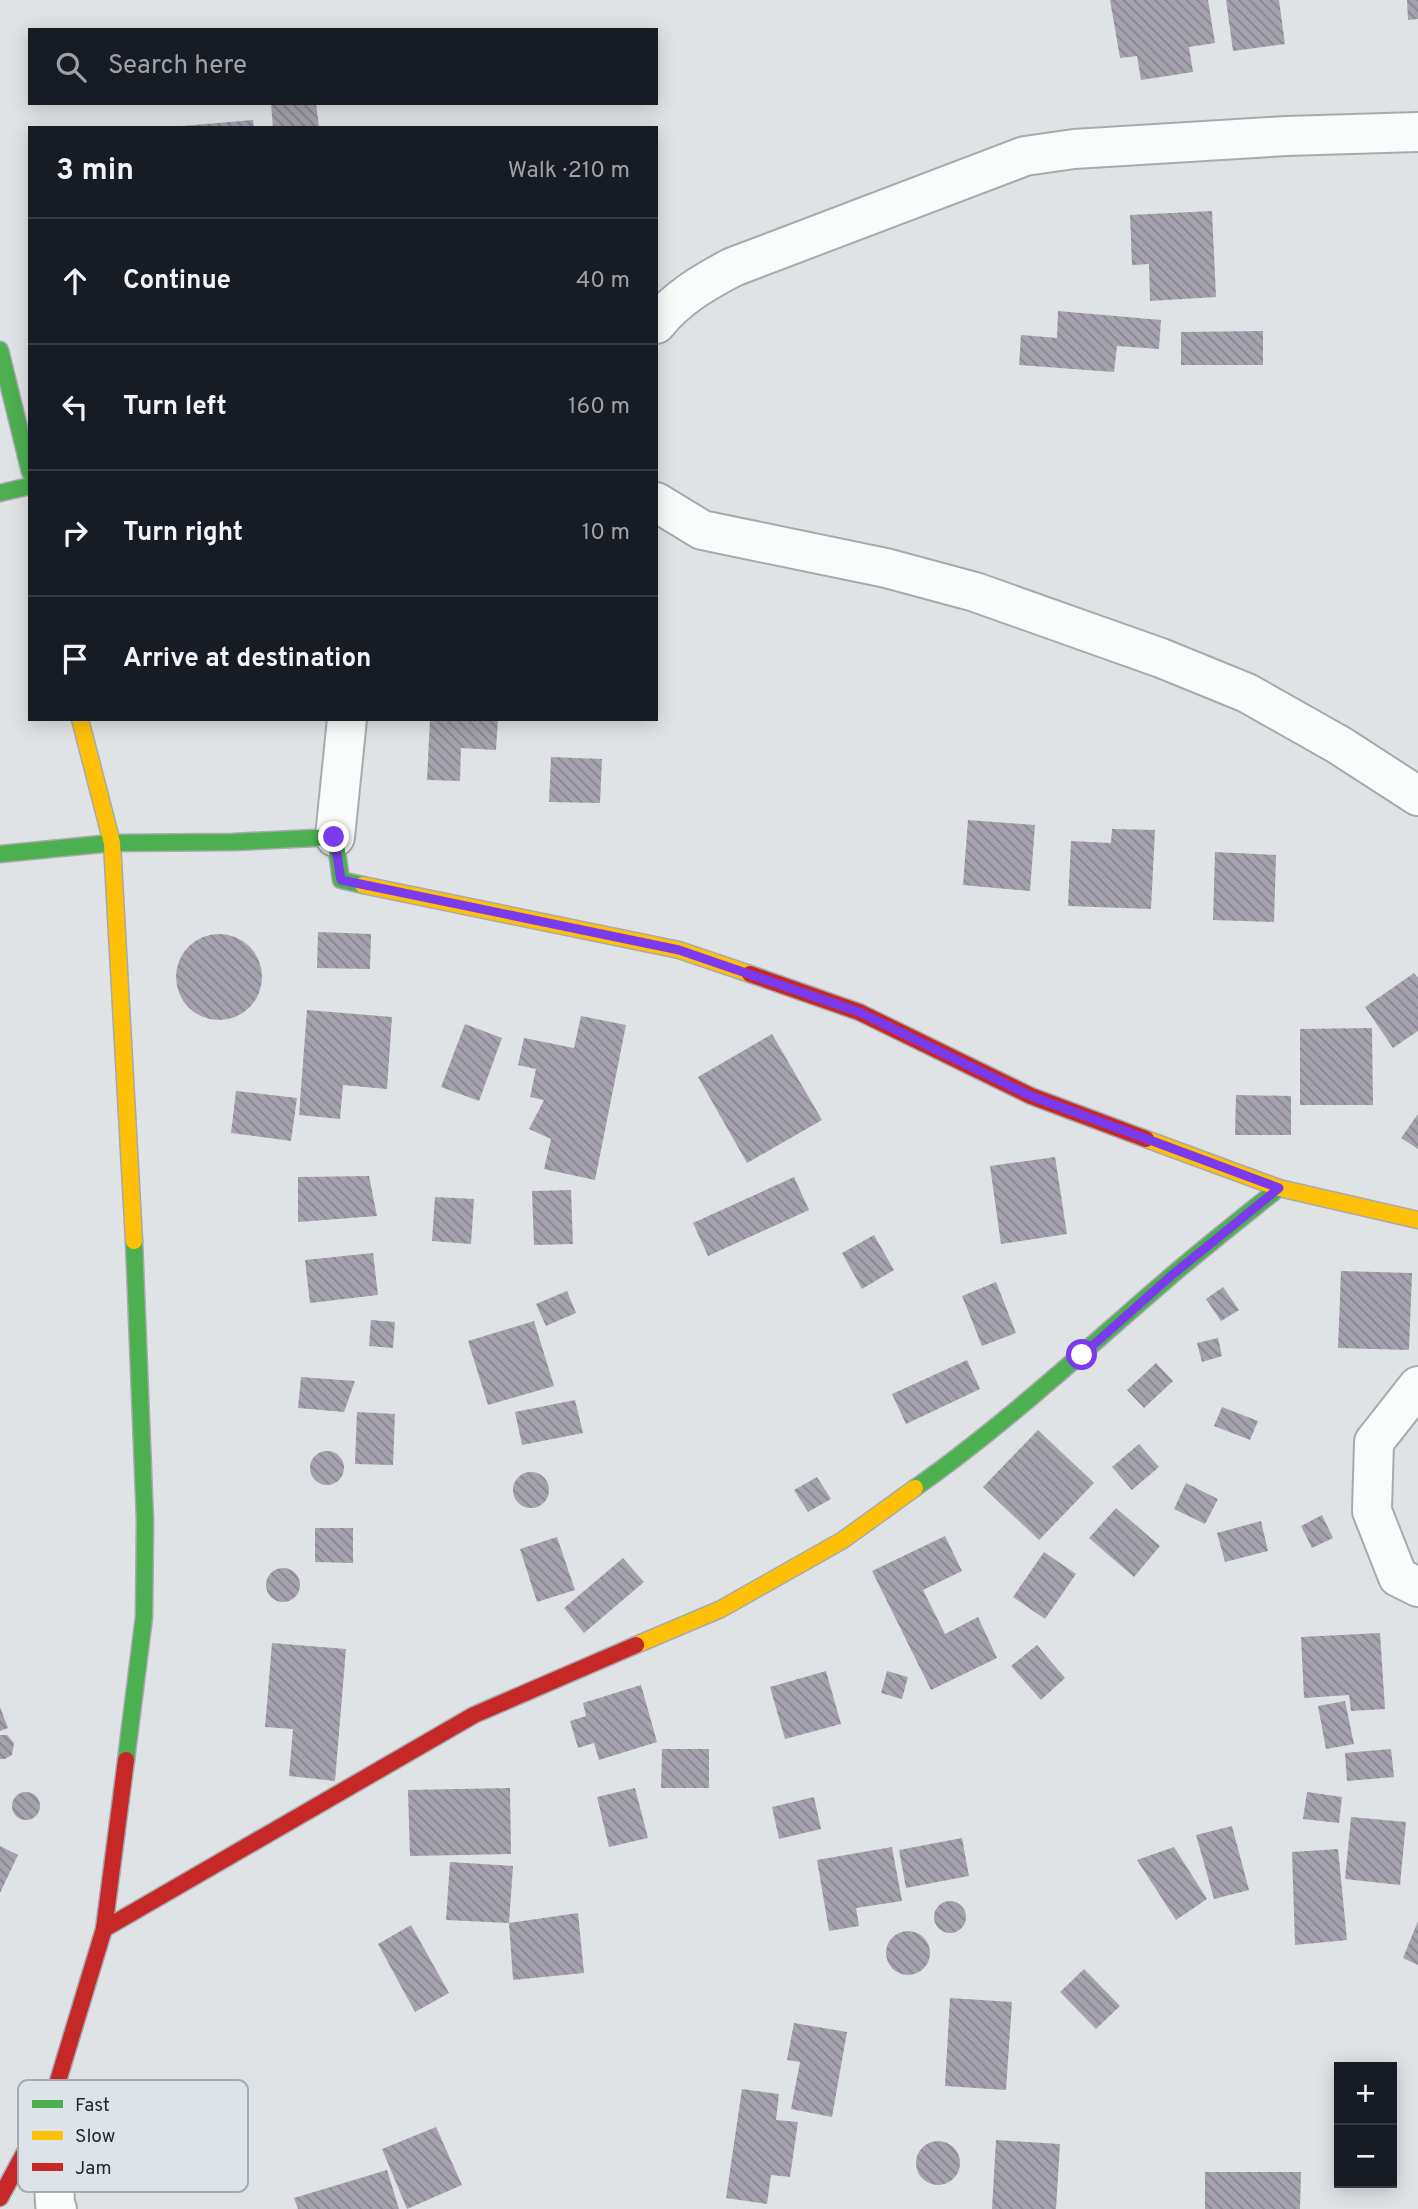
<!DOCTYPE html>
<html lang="en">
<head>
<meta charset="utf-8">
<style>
	:root { --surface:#171b24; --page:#242831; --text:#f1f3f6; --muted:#9ea1a6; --line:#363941 }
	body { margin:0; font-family:Overpass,sans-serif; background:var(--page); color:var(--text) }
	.controls { position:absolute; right:21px; bottom:21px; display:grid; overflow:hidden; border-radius:0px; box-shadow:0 4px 18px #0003 }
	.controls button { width:63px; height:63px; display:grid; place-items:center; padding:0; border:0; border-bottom:2px solid var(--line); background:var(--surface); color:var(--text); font:35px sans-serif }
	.stop { position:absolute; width:21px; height:21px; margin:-16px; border:5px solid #7c3aed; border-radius:50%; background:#fff }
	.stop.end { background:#7c3aed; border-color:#fff; box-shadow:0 2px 7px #0008 }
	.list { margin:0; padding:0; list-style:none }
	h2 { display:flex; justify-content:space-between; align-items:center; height:91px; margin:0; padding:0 28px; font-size:30px }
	h2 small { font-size:23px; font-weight:400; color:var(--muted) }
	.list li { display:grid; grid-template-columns:46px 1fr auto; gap:21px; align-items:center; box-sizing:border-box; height:126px; padding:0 28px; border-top:2px solid var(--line) }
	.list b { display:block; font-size:26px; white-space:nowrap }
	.list em { font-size:23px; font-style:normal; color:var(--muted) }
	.icon { flex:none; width:38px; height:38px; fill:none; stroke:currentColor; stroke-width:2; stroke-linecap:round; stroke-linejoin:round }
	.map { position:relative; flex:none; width:1418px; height:2209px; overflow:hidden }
	.search { position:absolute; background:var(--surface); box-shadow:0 4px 18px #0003; left:28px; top:28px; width:630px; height:77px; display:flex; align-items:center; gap:18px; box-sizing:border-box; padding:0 24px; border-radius:0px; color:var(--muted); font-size:26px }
	.panel { position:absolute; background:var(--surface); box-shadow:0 4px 18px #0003; left:28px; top:126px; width:630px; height:595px; border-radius:0px }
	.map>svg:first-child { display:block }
	.building { fill:url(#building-back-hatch) }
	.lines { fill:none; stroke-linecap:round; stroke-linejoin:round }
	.street-casing { stroke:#a7aaac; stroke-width:42 }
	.fast-casing { stroke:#a7aaac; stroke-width:19 }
	.slow-casing { stroke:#a7aaac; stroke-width:19 }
	.jam-casing { stroke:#a7aaac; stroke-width:19 }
	.street { stroke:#fafbfb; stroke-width:38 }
	.fast { stroke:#4caf50; stroke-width:16 }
	.slow { stroke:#ffc107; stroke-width:16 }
	.jam { stroke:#c62828; stroke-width:16 }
	.route { stroke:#7c3aed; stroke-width:9 }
	.key { fill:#dce4ea; stroke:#a5abb0; stroke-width:2 }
	.key-label { font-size:19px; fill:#25272a }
</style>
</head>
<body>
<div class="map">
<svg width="1418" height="2209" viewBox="0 0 1418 2209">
	<defs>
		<pattern id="building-back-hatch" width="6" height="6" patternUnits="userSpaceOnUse" patternTransform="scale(1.75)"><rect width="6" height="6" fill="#a5a2ad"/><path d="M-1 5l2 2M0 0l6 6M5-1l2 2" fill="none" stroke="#86848d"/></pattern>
	</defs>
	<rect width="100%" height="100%" fill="#e0e3e6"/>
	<g class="building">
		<polygon points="1110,0 1208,0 1215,43 1189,47 1193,72 1141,80 1137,56 1120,58"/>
		<polygon points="1226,0 1279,0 1285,44 1233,51"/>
		<polygon points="1407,0 1418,0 1418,19 1408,20"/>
		<polygon points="271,103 316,103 319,128 273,128"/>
		<polygon points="253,120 254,128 182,128 182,126"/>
		<polygon points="1212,211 1216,297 1150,301 1149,264 1132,265 1130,215"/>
		<polygon points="1058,311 1161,320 1159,349 1117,346 1114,372 1019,365 1021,335 1057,338"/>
		<polygon points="1263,331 1263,365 1181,365 1181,332"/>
		<polygon points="430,719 498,719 496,750 461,748 460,781 427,780"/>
		<polygon points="551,757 602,759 600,803 549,802"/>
		<polygon points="968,820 1035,825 1030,891 963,885"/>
		<polygon points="1112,829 1155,830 1151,909 1068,906 1071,841 1111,843"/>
		<polygon points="1215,852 1276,855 1274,922 1213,920"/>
		<polygon points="318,932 371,934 370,969 317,968"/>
		<circle cx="219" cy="977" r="43"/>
		<polygon points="1414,973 1418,978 1418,1031 1393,1048 1365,1007"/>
		<polygon points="307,1010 392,1017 387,1089 343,1085 340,1119 299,1115"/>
		<polygon points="581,1016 626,1025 595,1180 544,1169 551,1139 529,1129 544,1100 530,1097 536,1069 518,1065 524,1038 574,1048"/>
		<polygon points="465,1024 502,1038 479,1101 441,1087"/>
		<polygon points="1372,1028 1373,1105 1300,1105 1300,1029"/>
		<polygon points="772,1034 822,1120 747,1163 698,1077"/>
		<polygon points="236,1091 297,1098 291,1141 231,1133"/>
		<polygon points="1236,1095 1291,1096 1291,1135 1235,1135"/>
		<polygon points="1418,1114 1418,1149 1401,1138"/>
		<polygon points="1055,1157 1067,1234 1001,1244 990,1166"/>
		<polygon points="369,1176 377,1216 298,1222 298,1177"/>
		<polygon points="794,1177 809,1210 708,1256 693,1223"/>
		<polygon points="571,1190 573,1244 534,1245 532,1191"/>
		<polygon points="435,1197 474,1199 471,1244 432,1241"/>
		<polygon points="874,1235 894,1270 862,1289 842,1253"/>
		<polygon points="373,1253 378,1295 310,1303 305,1260"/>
		<polygon points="1341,1271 1412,1273 1409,1350 1338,1348"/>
		<polygon points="996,1282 1016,1333 982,1346 962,1296"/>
		<polygon points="1223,1287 1239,1310 1221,1321 1206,1299"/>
		<polygon points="567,1291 576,1313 546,1326 536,1304"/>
		<polygon points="371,1320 395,1322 393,1348 369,1346"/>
		<polygon points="534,1321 554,1386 488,1405 468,1341"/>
		<polygon points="1218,1338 1222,1356 1202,1362 1197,1343"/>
		<polygon points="967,1360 980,1389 906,1424 892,1394"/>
		<polygon points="1156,1363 1173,1381 1144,1408 1127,1390"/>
		<polygon points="301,1377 355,1381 344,1412 298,1408"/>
		<polygon points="575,1400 583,1433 522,1445 515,1412"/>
		<polygon points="1222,1407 1258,1421 1250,1440 1214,1426"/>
		<polygon points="357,1412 395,1414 393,1465 355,1464"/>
		<polygon points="1038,1430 1094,1483 1039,1540 983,1487"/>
		<polygon points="1139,1444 1159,1467 1132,1490 1112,1467"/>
		<circle cx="327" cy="1468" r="17"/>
		<circle cx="531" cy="1490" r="18"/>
		<polygon points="817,1477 831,1499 808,1512 794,1490"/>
		<polygon points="1186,1483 1218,1499 1205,1524 1174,1509"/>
		<polygon points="1116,1508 1160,1546 1134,1577 1089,1538"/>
		<polygon points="1322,1515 1333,1538 1312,1548 1301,1526"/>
		<polygon points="1261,1521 1268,1551 1225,1562 1217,1533"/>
		<polygon points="315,1528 353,1528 353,1563 315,1562"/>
		<polygon points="945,1536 962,1571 923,1590 945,1634 978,1617 997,1658 931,1690 872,1571"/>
		<polygon points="557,1537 575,1590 537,1602 520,1549"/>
		<polygon points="1044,1552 1076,1574 1045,1619 1013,1597"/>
		<polygon points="623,1558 644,1582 584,1633 564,1608"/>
		<circle cx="283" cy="1585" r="17"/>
		<polygon points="1380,1633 1385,1709 1351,1711 1349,1695 1304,1698 1301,1637"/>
		<polygon points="272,1643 346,1649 335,1781 289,1776 293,1729 265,1727"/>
		<polygon points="1037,1645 1065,1678 1041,1700 1011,1666"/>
		<polygon points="826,1671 841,1724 785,1739 770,1687"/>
		<polygon points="887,1671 908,1677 902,1699 881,1693"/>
		<polygon points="641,1685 657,1742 599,1760 594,1743 578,1748 570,1721 586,1716 583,1703"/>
		<polygon points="1345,1701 1354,1744 1326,1749 1318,1706"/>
		<polygon points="0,1707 8,1728 0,1731"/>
		<polygon points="0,1735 7,1735 14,1743 12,1755 5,1759 0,1759"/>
		<polygon points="662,1749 709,1749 709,1788 661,1788"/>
		<polygon points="1391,1749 1394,1777 1347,1781 1345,1753"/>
		<polygon points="510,1788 511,1854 410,1856 408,1790"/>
		<polygon points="635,1788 648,1838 609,1847 597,1797"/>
		<polygon points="1307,1792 1342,1797 1339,1823 1303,1819"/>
		<circle cx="26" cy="1806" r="14"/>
		<polygon points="814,1797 821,1829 779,1839 772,1807"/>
		<polygon points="1351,1817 1406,1822 1400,1885 1345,1879"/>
		<polygon points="1232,1826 1249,1890 1214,1899 1196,1835"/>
		<polygon points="962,1838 969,1876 906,1888 899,1850"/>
		<polygon points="0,1846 18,1855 0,1893"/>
		<polygon points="892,1847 902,1901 856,1908 859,1926 829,1931 817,1860"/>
		<polygon points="1174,1847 1207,1899 1176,1920 1137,1860"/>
		<polygon points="1338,1849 1347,1940 1295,1945 1292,1852"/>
		<polygon points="450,1862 513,1866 509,1923 446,1920"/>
		<circle cx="950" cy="1917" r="16"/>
		<polygon points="578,1913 584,1973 513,1980 509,1923"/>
		<polygon points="1418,1921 1418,1965 1403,1958"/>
		<polygon points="411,1925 449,1993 415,2012 378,1944"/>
		<circle cx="908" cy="1953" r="22"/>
		<polygon points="1084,1969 1120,2006 1096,2029 1060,1992"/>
		<polygon points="950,1998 1012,2002 1006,2090 945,2086"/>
		<polygon points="794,2023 847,2032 832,2117 791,2109 800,2062 787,2060"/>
		<polygon points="742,2089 779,2094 776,2120 798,2122 790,2177 771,2175 767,2204 726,2198"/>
		<polygon points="436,2127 462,2185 407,2209 382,2149"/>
		<polygon points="996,2140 1060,2144 1056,2209 992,2209"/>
		<circle cx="938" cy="2163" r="22"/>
		<polygon points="387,2170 399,2209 298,2209 294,2198"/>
		<polygon points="1205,2172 1301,2172 1300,2209 1205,2209"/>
	</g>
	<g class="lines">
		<defs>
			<g id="street">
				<path d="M656,324C677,298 704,282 733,267L1025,156L1074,149L1286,136L1418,132"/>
				<polyline points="656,502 702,530 886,568 975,592 1161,658 1247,693 1339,745 1418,796"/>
				<polyline points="335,837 347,719"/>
				<polyline points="1418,1386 1374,1442 1372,1511 1398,1577 1418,1587"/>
				<polyline points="51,2104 55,2204 57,2209"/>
			</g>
			<g id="fast">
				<polyline points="0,350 30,472"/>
				<polyline points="0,493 30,486"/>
				<polyline points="0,854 112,843 233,842 335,837 341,880 363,885"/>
				<path d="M915,1488C1006,1424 1087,1348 1171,1276C1206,1246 1243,1217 1279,1188"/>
				<polyline points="126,1760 144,1617 145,1521 134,1241"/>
			</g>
			<g id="slow">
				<polyline points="80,719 112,843 134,1241"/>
				<polyline points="363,885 679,950 750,974"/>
				<polyline points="1146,1139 1279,1188 1418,1220"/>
				<polyline points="636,1645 721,1609 843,1540 915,1488"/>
			</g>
			<g id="jam">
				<polyline points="750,974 859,1012 1031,1096 1146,1139"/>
				<polyline points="104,1929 474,1715 636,1645"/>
				<polyline points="0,2198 51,2104 104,1929 126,1760"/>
			</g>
		</defs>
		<use href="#street" class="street-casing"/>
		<use href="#fast" class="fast-casing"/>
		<use href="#slow" class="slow-casing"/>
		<use href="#jam" class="jam-casing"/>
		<use href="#street" class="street"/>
		<use href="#fast" class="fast"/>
		<use href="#slow" class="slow"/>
		<use href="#jam" class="jam"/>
	</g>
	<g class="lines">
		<polyline class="route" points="334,837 341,880 679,950 859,1012 1031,1096 1279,1188 1172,1275 1082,1355"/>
	</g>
	<rect x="18" y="2080" width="230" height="112" rx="10" class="key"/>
	<rect x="32" y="2100" width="31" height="8" fill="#4caf50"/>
	<rect x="32" y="2131" width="31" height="9" fill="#ffc107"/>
	<rect x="32" y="2163" width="31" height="8" fill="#c62828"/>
	<g class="key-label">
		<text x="75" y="2111">Fast</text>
		<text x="75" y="2142">Slow</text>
		<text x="75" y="2174">Jam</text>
	</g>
</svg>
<div class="controls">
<button>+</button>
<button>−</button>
</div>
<div class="stop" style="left:1082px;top:1355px"></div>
<div class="stop end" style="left:334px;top:837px"></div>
<div class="search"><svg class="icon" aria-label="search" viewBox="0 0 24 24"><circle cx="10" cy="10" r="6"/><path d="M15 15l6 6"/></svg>Search here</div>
<section class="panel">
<h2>3 min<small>Walk · 210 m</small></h2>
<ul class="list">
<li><svg class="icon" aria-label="ahead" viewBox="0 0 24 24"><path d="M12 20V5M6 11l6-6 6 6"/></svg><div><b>Continue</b></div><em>40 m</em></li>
<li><svg class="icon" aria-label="left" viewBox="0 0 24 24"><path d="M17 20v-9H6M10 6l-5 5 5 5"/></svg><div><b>Turn left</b></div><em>160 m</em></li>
<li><svg class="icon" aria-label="right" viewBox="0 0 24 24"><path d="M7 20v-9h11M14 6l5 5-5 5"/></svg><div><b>Turn right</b></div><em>10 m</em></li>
<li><svg class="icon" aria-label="arrive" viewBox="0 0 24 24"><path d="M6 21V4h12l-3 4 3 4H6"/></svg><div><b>Arrive at destination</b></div></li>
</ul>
</section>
</div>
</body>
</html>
